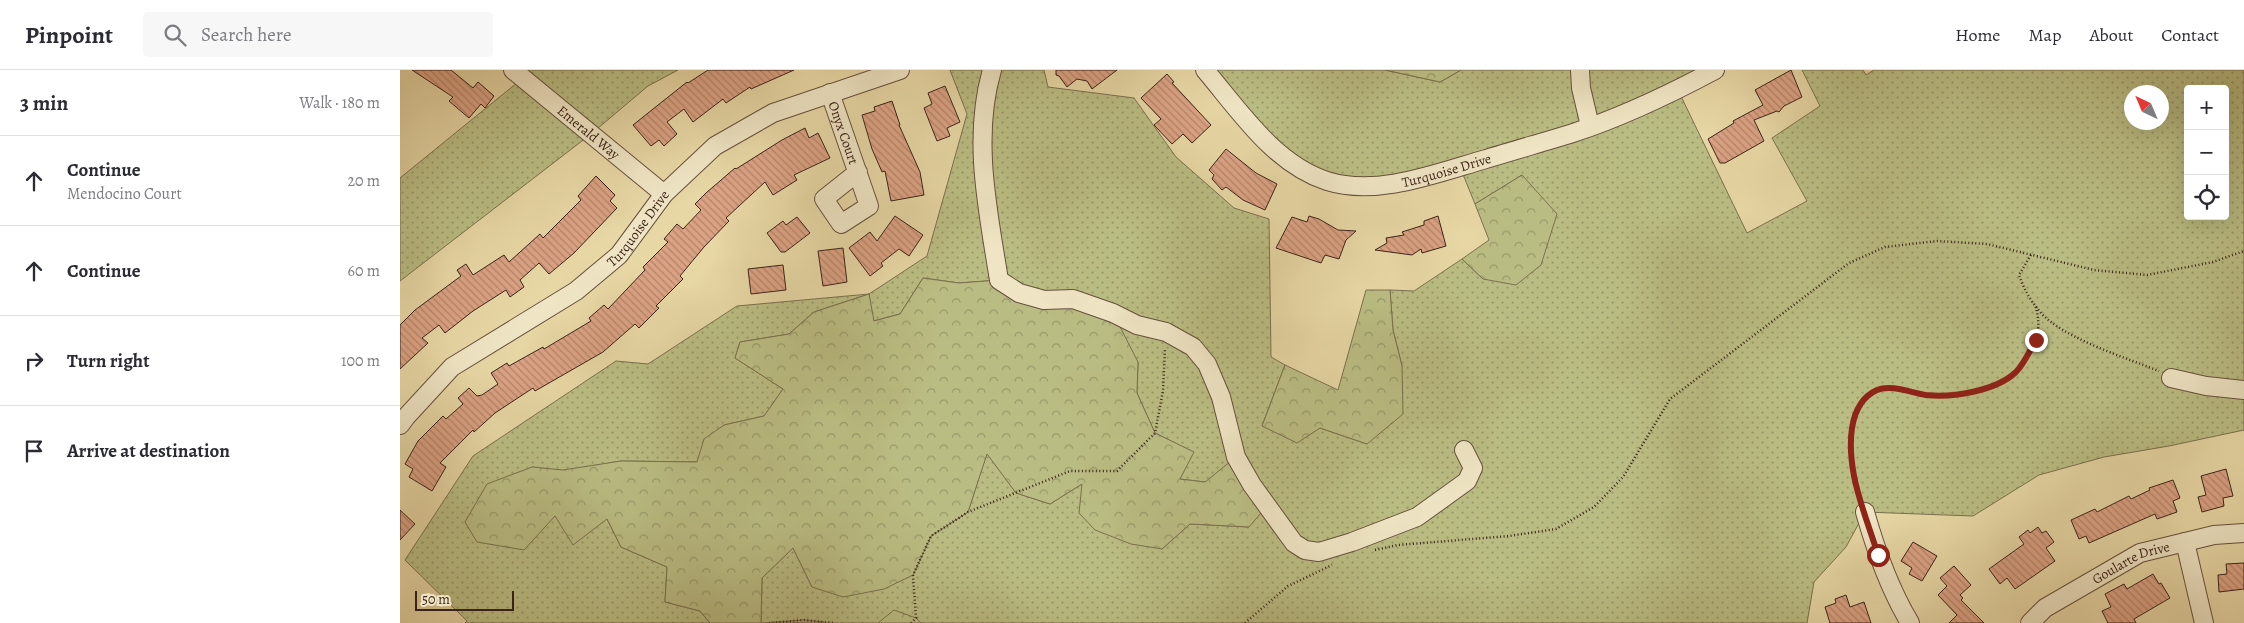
<!DOCTYPE html>
<html lang="en">
<head>
<meta charset="utf-8">
<style>
	:root { --surface:#fff; --page:#f7f7f7; --text:#2b2b33; --muted:#7c7c81; --line:#e1e1e2 }
	body { margin:0; font-family:Alegreya,serif; background:var(--page); color:var(--text) }
	.controls { position:absolute; right:15px; top:15px; display:grid; overflow:hidden; border-radius:5px; box-shadow:0 5px 20px #0002 }
	.controls button { width:45px; height:45px; display:grid; place-items:center; padding:0; border:0; border-bottom:1px solid var(--line); background:var(--surface); color:var(--text); font:25px sans-serif }
	.compass { position:absolute; left:1724px; top:15px; width:45px; height:45px; border-radius:50%; background:var(--surface); box-shadow:0 5px 20px #0002; rotate:316deg }
	.scale { position:absolute; left:15px; bottom:12px; width:99px; box-sizing:border-box; padding-left:5px; border:2px solid #3c2319; border-top:0; font-size:14px; line-height:18px; white-space:nowrap; color:#3c2319; -webkit-text-stroke:4px #efe5c4; paint-order:stroke }
	.stop { position:absolute; width:15px; height:15px; margin:-11px; border:4px solid #8f2418; border-radius:50%; background:#fff }
	.stop.end { background:#8f2418; border-color:#fff; box-shadow:0 1px 5px #0008 }
	.list { margin:0; padding:0; list-style:none }
	h2 { display:flex; justify-content:space-between; align-items:center; height:65px; margin:0; padding:0 20px; font-size:21px }
	h2 small { font-size:16px; font-weight:400; color:var(--muted) }
	.list li { display:grid; grid-template-columns:32px 1fr auto; gap:15px; align-items:center; box-sizing:border-box; height:90px; padding:0 20px; border-top:1px solid var(--line) }
	.list b { display:block; font-size:19px; white-space:nowrap }
	.list p { margin:0; font-size:16px; white-space:nowrap; color:var(--muted) }
	.list em { font-size:16px; font-style:normal; color:var(--muted) }
	.icon { flex:none; width:28px; height:28px; fill:none; stroke:currentColor; stroke-width:2; stroke-linecap:round; stroke-linejoin:round }
	.map { position:relative; flex:none; width:1844px; height:553px; overflow:hidden }
	header { display:flex; align-items:center; gap:30px; box-sizing:border-box; height:70px; padding:0 25px; background:var(--surface); border-bottom:1px solid var(--line) }
	header strong { font-size:24px }
	nav { display:flex; gap:28px; margin-inline-start:auto; font-size:18px }
	.search { width:350px; height:45px; background:var(--page); display:flex; align-items:center; gap:12px; box-sizing:border-box; padding:0 18px; border-radius:5px; color:var(--muted); font-size:19px }
	main { display:flex }
	aside { flex:1; background:var(--surface) }
	.map>svg:first-child { display:block }
	.grass { fill:url(#grass-dots); stroke:#7b704e; fill-rule:evenodd }
	.forest { fill:url(#forest-crowns); stroke:#7b704e }
	.building { fill:url(#building-back-hatch); stroke:#3c2319 }
	.lines { fill:none; stroke-linecap:round; stroke-linejoin:round }
	.minor-casing { stroke:#67503c; stroke-width:20 }
	.path { stroke:#3c2319; stroke-width:2.5; stroke-dasharray:1 2.5; stroke-linecap:butt }
	.minor { stroke:#efe5c4; stroke-width:18 }
	.route { stroke:#8f2418; stroke-width:6 }
	.labels { text-anchor:middle; dominant-baseline:central; stroke-width:4.5; stroke-linejoin:round; paint-order:stroke }
	.street-label { font-size:14px; fill:#3c2319; stroke:#efe5c4 }
</style>
</head>
<body>
<header>
<strong>Pinpoint</strong>
<div class="search"><svg class="icon" aria-label="search" viewBox="0 0 24 24"><circle cx="10" cy="10" r="6"/><path d="M15 15l6 6"/></svg>Search here</div>
<nav><a>Home</a><a>Map</a><a>About</a><a>Contact</a></nav>
</header>
<main>
<aside>
<h2>3 min<small>Walk · 180 m</small></h2>
<ul class="list">
<li><svg class="icon" aria-label="ahead" viewBox="0 0 24 24"><path d="M12 20V5M6 11l6-6 6 6"/></svg><div><b>Continue</b><p>Mendocino Court</p></div><em>20 m</em></li>
<li><svg class="icon" aria-label="ahead" viewBox="0 0 24 24"><path d="M12 20V5M6 11l6-6 6 6"/></svg><div><b>Continue</b></div><em>60 m</em></li>
<li><svg class="icon" aria-label="right" viewBox="0 0 24 24"><path d="M7 20v-9h11M14 6l5 5-5 5"/></svg><div><b>Turn right</b></div><em>100 m</em></li>
<li><svg class="icon" aria-label="arrive" viewBox="0 0 24 24"><path d="M6 21V4h12l-3 4 3 4H6"/></svg><div><b>Arrive at destination</b></div></li>
</ul>
</aside>
<div class="map">
<svg width="1844" height="553" viewBox="0 0 1844 553">
	<defs>
		<pattern id="grass-dots" width="8" height="8" patternUnits="userSpaceOnUse" patternTransform="scale(1.25)"><rect width="8" height="8" fill="#babd83"/><path d="M2 2h.1M6 6h.1" fill="none" stroke="#98996a" stroke-width="1.8" stroke-linecap="round"/></pattern>
		<pattern id="forest-crowns" width="20" height="18" patternUnits="userSpaceOnUse" patternTransform="scale(1.25)"><rect width="20" height="18" fill="#babd83"/><path d="M2 6a3 3 0 1 1 6 0M12 15a3 3 0 1 1 6 0" fill="none" stroke="#98996a"/></pattern>
		<pattern id="building-back-hatch" width="6" height="6" patternUnits="userSpaceOnUse" patternTransform="scale(1.25)"><rect width="6" height="6" fill="#dba283"/><path d="M-1 5l2 2M0 0l6 6M5-1l2 2" fill="none" stroke="#b3846a"/></pattern>
	</defs>
	<rect width="100%" height="100%" fill="#e7d7a5"/>
	<filter id="stains"><feTurbulence type="fractalNoise" baseFrequency=".004" numOctaves="4"/><feColorMatrix values="0 0 0 0 .2 0 0 0 0 .09 0 0 0 0 .02 0 0 0 .5 -.17"/></filter>
	<radialGradient id="worn" r=".72"><stop offset=".6" stop-color="#630" stop-opacity="0"/><stop offset="1" stop-color="#630" stop-opacity=".3"/></radialGradient>
	<g class="grass">
		<polygon points="113,0 278,0 248,16 191,64 0,211 0,108 123,8"/>
		<path d="M550,0H644L648,17L734,28L776,87L834,138L869,149L871,287L885,295L862,356L920,358L967,374L1002,296L993,260L990,220L1014,221L1062,189L1083,209L1122,105L1075,134L1060,97L967,117L892,93L805,0H985L1040,12L1061,0H1315L1278,20L1347,163L1407,131L1372,68L1420,36L1402,0H1463L1466,5L1474,0H1844V360L1769,376L1704,387L1639,405L1573,446L1465,442L1446,477L1414,512L1407,553H424L404,550L361,553L362,508L393,478L412,517L513,505L531,466L568,442L587,383L616,423L650,434L682,414L762,479L790,454L849,457L805,412L779,409L793,382L755,363L737,323L738,292L599,210L559,213L523,208L500,244L473,251L469,224L414,242L389,264L340,272L335,288L383,319L364,346L324,355L298,392L221,391L163,401L132,397L155,446L207,449L221,477L267,497L265,532L300,541L310,553H65L67,551L5,490L73,386L216,291L248,294L337,236L469,224L527,186L567,44ZM1788,19H1825V146H1788ZM1732,22H1762V52H1732Z"/>
	</g>
	<g class="forest">
		<polygon points="985,0 1061,0 1040,12"/>
		<polygon points="1122,105 1157,144 1141,195 1116,215 1083,209 1062,189 1089,170 1075,134"/>
		<polygon points="523,208 559,213 599,210 713,243 738,292 737,323 755,363 794,382 780,409 805,412 836,387 867,436 849,457 790,454 762,479 731,474 695,460 679,443 682,414 650,434 616,423 587,384 568,442 531,466 513,505 484,519 443,527 412,517 393,478 362,508 361,553 310,553 300,541 265,532 267,497 221,477 207,449 173,475 155,446 124,480 77,472 65,452 87,414 132,397 163,400 221,391 297,392 304,369 324,355 364,346 383,319 335,288 340,272 389,264 414,242 469,224 474,251 500,244"/>
		<polygon points="966,220 990,220 993,260 1002,296 1003,344 967,374 920,358 897,373 862,356 885,295 938,320"/>
		<polygon points="494,540 516,548 521,553 478,553"/>
		<polygon points="404,550 424,552 369,553"/>
	</g>
	<g class="building">
		<polygon points="12,0 51,0 73,18 78,12 94,26 85,38 81,34 69,48 49,31 53,27"/>
		<polygon points="308,0 394,0 351,19 350,17 326,33 323,29 293,52 284,39 267,52 277,64 264,76 259,70 251,76 233,55 287,12 288,13"/>
		<polygon points="656,0 717,0 692,19 687,11 677,9 667,17 659,6 656,5"/>
		<polygon points="1391,0 1402,27 1384,36 1379,42 1377,41 1354,50 1364,71 1325,93 1320,93 1308,69 1334,53 1333,51 1363,35 1355,20"/>
		<polygon points="767,4 774,12 772,13 811,55 792,73 783,64 772,74 754,55 761,49 741,28"/>
		<polygon points="545,16 560,52 547,58 550,66 537,71 524,38 532,34 528,23"/>
		<polygon points="492,31 500,55 499,55 520,102 524,125 491,131 485,101 482,102 472,79 462,45 475,41 474,37"/>
		<polygon points="405,58 409,68 418,63 430,88 394,105 397,110 373,125 365,112 326,148 329,151 304,177 280,206 283,209 256,236 259,238 239,258 235,254 203,282 135,321 133,318 95,343 74,362 73,360 40,393 46,397 32,421 9,407 13,399 5,394 18,371 43,346 46,349 63,334 58,328 69,318 77,326 82,325 98,314 91,303 107,293 109,296 143,277 144,279 191,251 189,248 204,235 208,239 245,200 243,197 268,172 264,169 277,154 283,159 301,140 295,134 306,123 335,98 336,99 382,70"/>
		<polygon points="826,79 856,103 877,114 865,140 843,130 826,117 822,120 812,109 814,105 809,100"/>
		<polygon points="196,106 215,125 210,131 217,138 174,183 149,204 139,193 120,210 124,217 110,227 106,220 73,241 45,263 39,255 22,268 28,273 0,299 0,255 15,240 61,206 57,200 66,194 73,205 104,185 109,192 140,164 143,168 181,130 178,126"/>
		<polygon points="495,146 523,165 509,186 499,179 481,193 483,196 470,206 449,178 470,162 477,171"/>
		<polygon points="909,146 919,149 938,160 956,161 946,170 939,189 925,185 921,193 876,178 892,147 907,152"/>
		<polygon points="1038,146 1046,176 1022,183 1021,179 1012,185 975,180 987,173 986,168 1004,165 1002,162 1024,155 1024,151"/>
		<polygon points="397,147 410,163 385,182 381,182 367,163 383,151 386,155"/>
		<polygon points="443,178 447,212 423,216 418,181"/>
		<polygon points="383,195 386,220 351,224 348,199"/>
		<polygon points="1826,399 1833,426 1823,428 1824,436 1802,442 1798,427 1806,425 1801,406"/>
		<polygon points="1773,410 1780,428 1773,431 1777,442 1757,449 1755,444 1689,473 1686,466 1679,469 1671,450 1695,439 1697,442 1729,426 1731,429 1750,420 1749,418"/>
		<polygon points="0,440 15,454 0,470"/>
		<polygon points="1638,457 1642,463 1646,461 1654,472 1646,478 1655,491 1615,519 1607,508 1600,514 1589,499 1624,474 1619,467 1628,460 1630,463"/>
		<polygon points="1513,472 1537,486 1522,511 1509,504 1512,498 1501,491"/>
		<polygon points="1844,493 1844,519 1819,522 1818,505 1827,504 1826,494"/>
		<polygon points="1554,496 1571,515 1560,525 1563,528 1561,530 1584,553 1549,553 1557,545 1538,525 1547,516 1540,508"/>
		<polygon points="1753,504 1759,514 1761,513 1770,528 1734,549 1736,553 1708,553 1702,541 1711,537 1705,524 1724,514 1727,519"/>
		<polygon points="1446,525 1450,537 1464,532 1471,553 1430,553 1425,537 1436,533 1435,529"/>
	</g>
	<g class="lines">
		<defs>
			<g id="minor">
				<path id="s1" d="M113,0L264,124"/>
				<path d="M592,0C572,68 588,141 599,210L619,223L644,230L673,229L713,243L737,255L766,262L793,277L807,294L821,327L836,387L852,415L894,473L905,480L919,482L952,472L1017,447L1067,411L1073,398L1064,380"/>
				<path id="s2" d="M805,0C839,40 874,94 927,111C977,127 1037,103 1086,89C1115,80 1144,72 1173,63C1222,47 1270,24 1315,0"/>
				<polyline points="1180,0 1181,18 1190,56"/>
				<path id="s3" d="M430,23L469,136L441,154L424,129L458,102"/>
				<polyline points="1771,308 1806,316 1844,320"/>
				<path id="s4" d="M0,355L6,347L52,297L176,221L219,185L264,124L315,76L373,43L500,0"/>
				<path d="M1465,442C1476,481 1489,518 1510,553"/>
				<polyline points="1785,472 1804,553"/>
				<path id="s5" d="M1630,553L1645,538L1740,483L1814,465L1844,463"/>
			</g>
		</defs>
		<use href="#minor" class="minor-casing"/>
		<g class="path">
			<path d="M1631,185L1619,205C1624,221 1637,242 1651,252C1679,273 1726,288 1759,301"/>
			<path d="M1461,428C1451,398 1444,366 1461,337C1465,330 1472,322 1480,320C1495,317 1510,323 1525,325C1553,328 1594,322 1615,303C1619,299 1621,294 1624,290C1638,269 1642,259 1635,234"/>
			<polyline points="975,480 998,475 1109,466 1156,459 1194,437 1223,407 1270,329 1449,193 1485,177 1537,171 1587,174 1694,200 1747,205 1813,192 1844,181"/>
			<polyline points="369,553 404,550 435,553"/>
			<polyline points="511,553 516,548 513,505 531,466 568,442 670,401 717,401 755,363 763,321 765,278"/>
			<polyline points="845,553 888,516 932,495"/>
		</g>
		<use href="#minor" class="minor"/>
	</g>
	<g class="lines">
		<path class="route" d="M1478,485C1470,459 1459,432 1454,406C1449,379 1446,334 1477,320C1491,314 1512,323 1526,325C1552,328 1596,321 1616,302C1624,294 1630,280 1636,270"/>
	</g>
	<g class="labels">
		<g class="street-label">
			<text stroke="none"><textPath href="#s1" startOffset="98">Emerald Way</textPath></text>
			<text stroke="none"><textPath href="#s3" startOffset="42">Onyx Court</textPath></text>
			<text stroke="none"><textPath href="#s2" startOffset="289">Turquoise Drive</textPath></text>
			<text stroke="none"><textPath href="#s4" startOffset="312">Turquoise Drive</textPath></text>
			<text stroke="none"><textPath href="#s5" startOffset="119">Goularte Drive</textPath></text>
		</g>
	</g>
	<rect width="100%" height="100%" filter="url(#stains)"/>
	<rect width="100%" height="100%" fill="url(#worn)"/>
</svg>
<div class="controls">
<button>+</button>
<button>−</button>
<button><svg class="icon" aria-label="locate" viewBox="0 0 24 24"><circle cx="12" cy="12" r="6"/><path d="M12 2v4M12 18v4M2 12h4M18 12h4"/></svg></button>
</div>
<svg class="compass" viewBox="-18 -18 36 36"><path d="M0-13l5 13h-10z" fill="#e53935"/><path d="M0 13l5-13h-10z" fill="#7c7c81"/></svg>
<div class="scale">50 m</div>
<div class="stop" style="left:1478px;top:485px"></div>
<div class="stop end" style="left:1636px;top:270px"></div>
</div>
</main>
</body>
</html>
